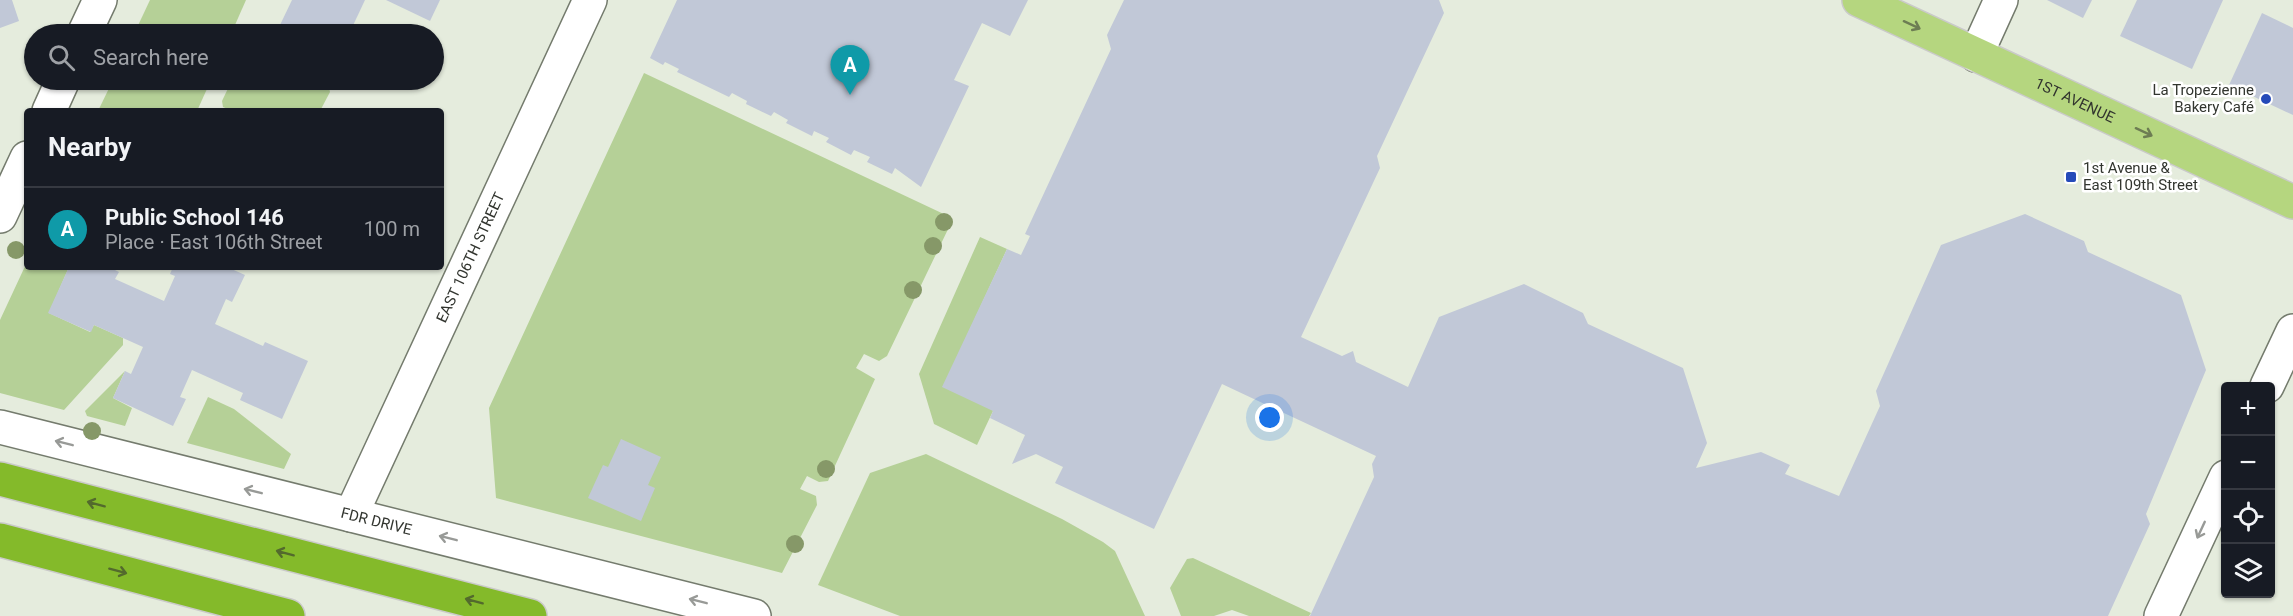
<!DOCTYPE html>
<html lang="en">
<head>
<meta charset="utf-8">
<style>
	:root { --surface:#171b24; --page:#242831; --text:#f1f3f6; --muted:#9ea1a6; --line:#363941; --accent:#95a7db }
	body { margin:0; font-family:Roboto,sans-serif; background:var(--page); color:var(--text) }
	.controls { position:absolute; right:18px; bottom:18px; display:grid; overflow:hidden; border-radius:6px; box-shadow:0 2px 4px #0004 }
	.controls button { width:54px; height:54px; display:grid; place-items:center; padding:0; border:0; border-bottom:2px solid var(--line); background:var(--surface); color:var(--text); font:30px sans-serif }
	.you { position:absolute; left:1270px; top:418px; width:21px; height:21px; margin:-15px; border:4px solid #fff; border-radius:50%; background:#1a73e8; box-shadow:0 0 0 9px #1a73e833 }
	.badge { display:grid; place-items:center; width:39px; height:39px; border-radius:50%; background:var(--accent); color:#fff; font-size:20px; font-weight:700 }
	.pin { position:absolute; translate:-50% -50px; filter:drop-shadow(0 2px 3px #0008) }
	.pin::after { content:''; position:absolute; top:32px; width:21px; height:18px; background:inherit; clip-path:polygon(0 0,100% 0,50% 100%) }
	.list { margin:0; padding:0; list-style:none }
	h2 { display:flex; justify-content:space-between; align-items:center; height:78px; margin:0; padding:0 24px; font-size:26px }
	h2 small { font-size:20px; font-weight:400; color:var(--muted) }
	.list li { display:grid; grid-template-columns:39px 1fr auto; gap:18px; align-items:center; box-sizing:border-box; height:84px; padding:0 24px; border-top:2px solid var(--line) }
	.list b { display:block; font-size:22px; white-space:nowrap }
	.list p { margin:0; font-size:20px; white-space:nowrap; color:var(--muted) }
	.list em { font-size:20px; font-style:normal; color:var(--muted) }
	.icon { flex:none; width:33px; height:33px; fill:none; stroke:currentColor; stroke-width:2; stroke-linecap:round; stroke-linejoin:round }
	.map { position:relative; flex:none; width:2293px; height:616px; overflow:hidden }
	.search { position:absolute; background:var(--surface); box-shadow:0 2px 4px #0004; left:24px; top:24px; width:420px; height:66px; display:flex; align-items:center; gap:15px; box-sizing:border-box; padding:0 21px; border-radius:33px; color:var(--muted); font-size:22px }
	.panel { position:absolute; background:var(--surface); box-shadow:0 2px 4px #0004; left:24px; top:108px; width:420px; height:162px; border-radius:6px }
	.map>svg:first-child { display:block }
	.green { fill:#b5d097 }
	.building { fill:#c1c8d7 }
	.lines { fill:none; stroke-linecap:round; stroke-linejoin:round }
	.street-casing { stroke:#747b6d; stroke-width:36 }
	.primary-casing { stroke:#cacac9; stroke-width:36 }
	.highway-casing { stroke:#cacac9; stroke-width:36 }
	.street { stroke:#fff; stroke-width:33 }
	.primary { stroke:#b5d67f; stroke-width:33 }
	.highway { stroke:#84ba2a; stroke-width:33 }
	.tree { fill:#869868 }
	.oneway { stroke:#6d7d53 }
	.oneway2 { stroke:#989a97 }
	.oneway3 { stroke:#536a2d }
	.poi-dot { fill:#254ab9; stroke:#fff; stroke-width:2 }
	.labels { text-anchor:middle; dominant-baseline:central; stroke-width:5; stroke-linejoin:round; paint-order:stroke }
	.poi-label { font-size:15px; fill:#32352f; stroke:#fff; text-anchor:end }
	.street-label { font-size:15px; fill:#32352f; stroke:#fff }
</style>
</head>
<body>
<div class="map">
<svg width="2293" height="616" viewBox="0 0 2293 616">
	<rect width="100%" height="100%" fill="#e5ecdd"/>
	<g class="green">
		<polygon points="150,0 246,0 231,34 134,34"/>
		<polygon points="644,73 948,216 951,223 887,356 879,361 864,354 856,368 875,379 828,481 819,482 807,476 800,489 816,496 817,505 782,573 496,498 489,408"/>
		<polygon points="113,80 211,80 197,111 98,111"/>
		<polygon points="232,80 327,80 330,92 320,111 233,111 223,107 222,101"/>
		<polygon points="980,237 1007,249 965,340 993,411 977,445 934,424 919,374"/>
		<polygon points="27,262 27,267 69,267 49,313 90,332 94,325 123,338 123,345 64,410 0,393 0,320"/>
		<polygon points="125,371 113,398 132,408 125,426 87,416 85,411"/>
		<polygon points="208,397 234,409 291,454 284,469 187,443"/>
		<polygon points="926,454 1062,519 1103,542 1115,551 1145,616 900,616 818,585 870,473"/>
		<polygon points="1193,558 1311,613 1309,616 1249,616 1232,610 1214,616 1181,616 1170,588 1187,559"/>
	</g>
	<g class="building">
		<polygon points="0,0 12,0 19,21 0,28"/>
		<polygon points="292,0 365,0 349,34 301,34 280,25"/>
		<polygon points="386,0 440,0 430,21"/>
		<polygon points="677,0 1028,0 1010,36 982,23 954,80 969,86 921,187 895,168 892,174 867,162 870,157 854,150 851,155 826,142 829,138 814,131 812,136 786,123 788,120 774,112 771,116 746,104 747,101 732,93 729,97 677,72 679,69 665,62 663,65 650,58"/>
		<polygon points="1124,0 1439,0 1444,13 1377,156 1380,168 1301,337 1342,356 1353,351 1356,362 1408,387 1439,317 1524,284 1583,313 1588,324 1683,368 1707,443 1696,468 1761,452 1790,465 1785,474 1839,496 1880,406 1876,391 1941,245 2025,214 2084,241 2088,252 2181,295 2206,370 2146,514 2150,524 2108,616 1310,616 1374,477 1372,464 1376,456 1222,384 1154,529 1055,483 1063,467 1036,454 1012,464 1025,435 990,418 993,411 942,387 1007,249 1021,255 1030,236 1025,234 1111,49 1107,35"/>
		<polygon points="2047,0 2092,0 2083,18"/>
		<polygon points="2137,0 2223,0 2192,69 2120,36"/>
		<polygon points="2262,13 2293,28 2293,115 2229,85"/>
		<polygon points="69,267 109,267 119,272 115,279 164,301 175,276 170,274 173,267 227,267 245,275 232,302 226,299 215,324 263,346 265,342 308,361 282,419 240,400 243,393 192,370 180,397 186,399 173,426 113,398 125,371 131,374 143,347 94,325 91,332 48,313"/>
		<polygon points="621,439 661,457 648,485 655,488 641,521 588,498 603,465 608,467"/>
	</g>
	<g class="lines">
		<defs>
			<g id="street">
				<polyline points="84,34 100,0"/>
				<polyline points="1976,55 2001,0"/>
				<polyline points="49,111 63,80"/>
				<polyline points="0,216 27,158"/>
				<polyline points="2267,386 2293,331"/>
				<path id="s1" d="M0,427L754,616"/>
				<path id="s2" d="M351,515L590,0"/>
				<polyline points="2161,616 2226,477"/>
			</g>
			<g id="primary">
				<path id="s3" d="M1859,0L2293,202"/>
			</g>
			<g id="highway">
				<polyline points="0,479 530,616"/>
				<polyline points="0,540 288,616"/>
			</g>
		</defs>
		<use href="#street" class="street-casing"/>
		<use href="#primary" class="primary-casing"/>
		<use href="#highway" class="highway-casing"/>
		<use href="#street" class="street"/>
		<use href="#primary" class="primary"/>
		<use href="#highway" class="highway"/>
	</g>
	<g class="tree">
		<circle cx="944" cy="222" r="9"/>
		<circle cx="933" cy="246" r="9"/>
		<circle cx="16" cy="250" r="9"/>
		<circle cx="913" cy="290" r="9"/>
		<circle cx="92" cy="431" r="9"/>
		<circle cx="826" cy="469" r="9"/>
		<circle cx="795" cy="544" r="9"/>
	</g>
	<defs><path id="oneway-shaft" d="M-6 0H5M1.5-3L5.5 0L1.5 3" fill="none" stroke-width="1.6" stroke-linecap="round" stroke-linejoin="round" transform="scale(1.5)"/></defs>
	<g class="oneway">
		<use href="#oneway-shaft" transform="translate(1912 25) rotate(25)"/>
		<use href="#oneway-shaft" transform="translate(2144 132) rotate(25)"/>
	</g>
	<g class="oneway2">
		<use href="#oneway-shaft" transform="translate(64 443) rotate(-166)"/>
		<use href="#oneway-shaft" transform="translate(253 491) rotate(-166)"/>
		<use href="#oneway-shaft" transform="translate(2201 530) rotate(115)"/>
		<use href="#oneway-shaft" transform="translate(448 538) rotate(-166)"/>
		<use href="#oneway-shaft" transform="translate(698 601) rotate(-166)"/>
	</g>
	<g class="oneway3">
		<use href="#oneway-shaft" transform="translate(96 504) rotate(-165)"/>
		<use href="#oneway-shaft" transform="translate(285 553) rotate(-165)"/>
		<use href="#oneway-shaft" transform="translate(118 571) rotate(15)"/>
		<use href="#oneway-shaft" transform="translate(474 601) rotate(-165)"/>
	</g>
	<g class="poi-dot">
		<circle cx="2266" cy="99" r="6"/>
		<rect x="2065" y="171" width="12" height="12" rx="3"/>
	</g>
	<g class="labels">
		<g class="poi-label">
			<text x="2254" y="90">La Tropezienne<tspan x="2254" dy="17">Bakery Café</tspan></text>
			<text x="2083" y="168" text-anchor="start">1st Avenue &amp;<tspan x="2083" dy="17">East 109th Street</tspan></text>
		</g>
		<g class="street-label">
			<text stroke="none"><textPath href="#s3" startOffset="238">1ST AVENUE</textPath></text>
			<text stroke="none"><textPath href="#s2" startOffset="284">EAST 106TH STREET</textPath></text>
			<text stroke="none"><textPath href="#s1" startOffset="388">FDR DRIVE</textPath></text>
		</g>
	</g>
</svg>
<div class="controls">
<button>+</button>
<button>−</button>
<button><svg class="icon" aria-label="locate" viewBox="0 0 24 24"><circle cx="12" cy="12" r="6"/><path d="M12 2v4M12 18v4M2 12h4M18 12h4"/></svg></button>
<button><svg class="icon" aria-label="layers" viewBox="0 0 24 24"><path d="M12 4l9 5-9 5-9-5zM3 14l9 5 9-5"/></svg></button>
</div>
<div class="you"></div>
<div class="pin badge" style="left:850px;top:95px;background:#0f9aa8">A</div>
<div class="search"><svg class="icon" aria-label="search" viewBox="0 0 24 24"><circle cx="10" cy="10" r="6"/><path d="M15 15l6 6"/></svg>Search here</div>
<section class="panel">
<h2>Nearby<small></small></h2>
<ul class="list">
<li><span class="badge" style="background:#0f9aa8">A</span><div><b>Public School 146</b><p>Place · East 106th Street</p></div><em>100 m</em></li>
</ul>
</section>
</div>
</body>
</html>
